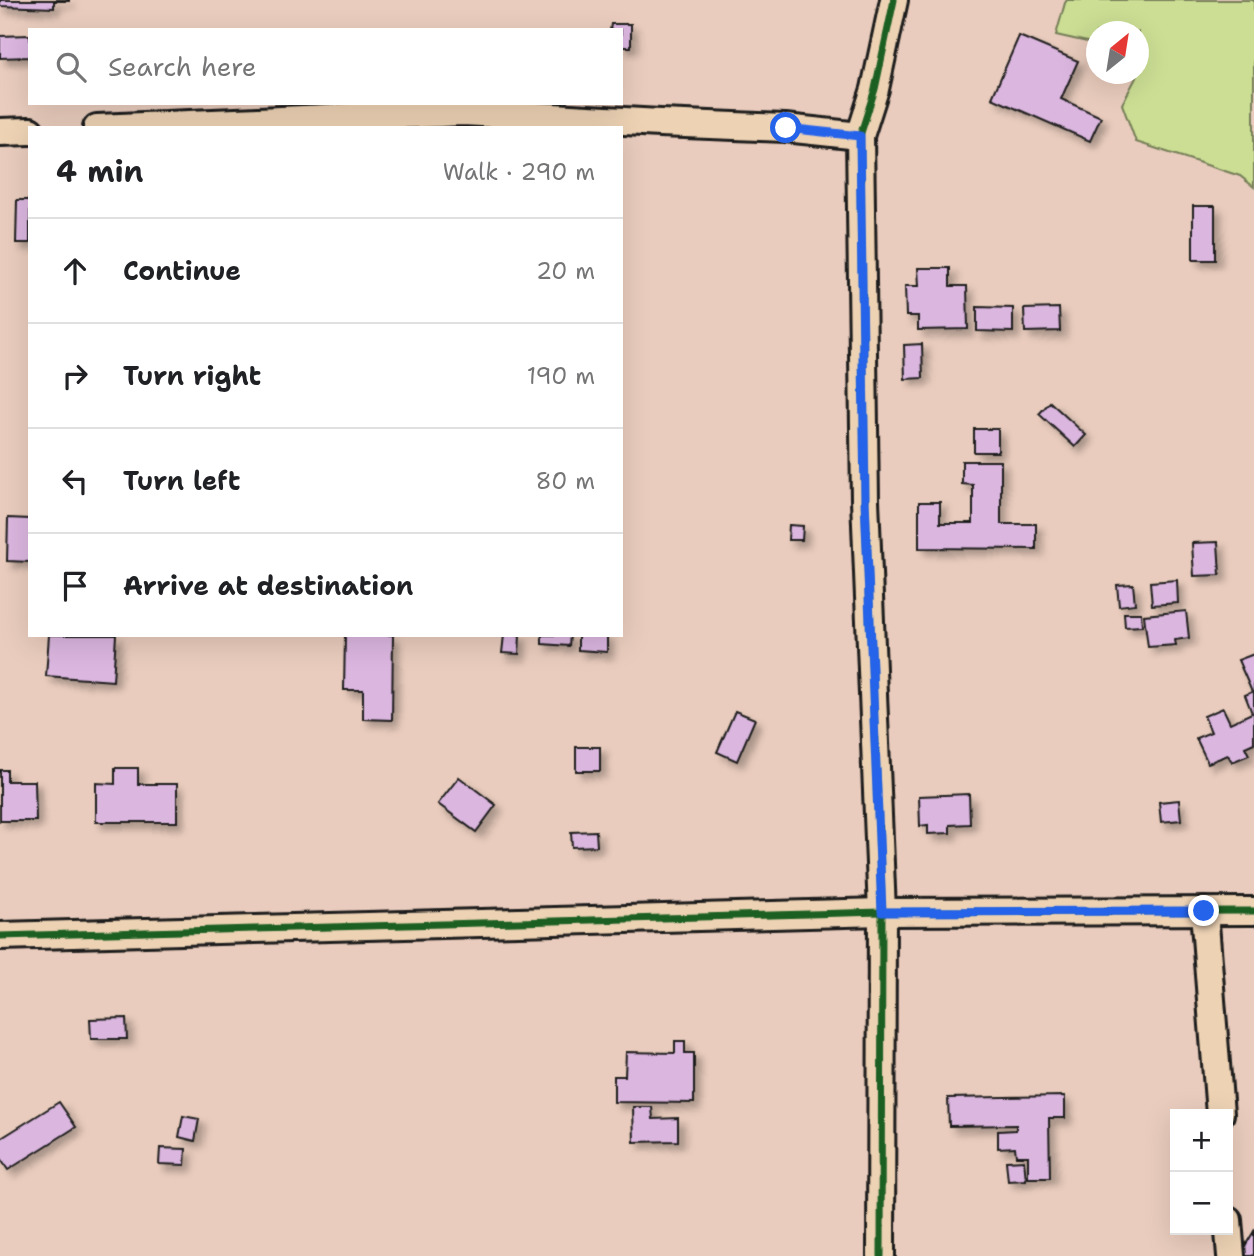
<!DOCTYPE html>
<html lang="en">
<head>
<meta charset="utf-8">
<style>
	:root { --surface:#fff; --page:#f2f2f2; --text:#202124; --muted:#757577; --line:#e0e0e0 }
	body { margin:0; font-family:"Shantell Sans",sans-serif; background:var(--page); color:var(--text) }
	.controls { position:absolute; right:21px; bottom:21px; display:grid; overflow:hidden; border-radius:0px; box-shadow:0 7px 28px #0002 }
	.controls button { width:63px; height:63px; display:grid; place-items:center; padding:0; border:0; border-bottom:2px solid var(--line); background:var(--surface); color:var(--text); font:35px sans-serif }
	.compass { position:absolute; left:1086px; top:21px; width:63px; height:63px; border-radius:50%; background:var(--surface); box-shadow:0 7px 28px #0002; rotate:30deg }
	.stop { position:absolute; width:21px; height:21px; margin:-16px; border:5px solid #2563eb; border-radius:50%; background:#fff }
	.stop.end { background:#2563eb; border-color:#fff; box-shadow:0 2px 7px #0008 }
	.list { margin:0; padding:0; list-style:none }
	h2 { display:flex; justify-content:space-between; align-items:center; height:91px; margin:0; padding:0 28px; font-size:30px }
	h2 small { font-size:23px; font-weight:400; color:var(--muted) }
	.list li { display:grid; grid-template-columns:46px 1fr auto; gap:21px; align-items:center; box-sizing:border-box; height:105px; padding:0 28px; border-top:2px solid var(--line) }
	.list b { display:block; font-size:26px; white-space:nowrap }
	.list em { font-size:23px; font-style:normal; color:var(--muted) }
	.icon { flex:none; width:38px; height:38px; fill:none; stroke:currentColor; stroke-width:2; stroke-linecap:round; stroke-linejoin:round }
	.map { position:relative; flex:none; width:1254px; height:1256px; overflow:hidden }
	.search { position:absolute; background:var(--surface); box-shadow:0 7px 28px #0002; left:28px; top:28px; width:595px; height:77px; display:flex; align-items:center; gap:18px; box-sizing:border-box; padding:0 24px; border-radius:0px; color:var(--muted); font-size:26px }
	.panel { position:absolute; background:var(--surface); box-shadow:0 7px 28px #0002; left:28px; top:126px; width:595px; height:511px; border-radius:0px }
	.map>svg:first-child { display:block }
	.green { fill:#cbde93; stroke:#747d58; stroke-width:2 }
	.building { fill:#dbb6df; stroke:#1c1c1c; stroke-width:2; filter:url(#shadow) }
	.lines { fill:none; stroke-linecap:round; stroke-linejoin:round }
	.minor-casing { stroke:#1c1c1c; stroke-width:32 }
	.minor { stroke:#edd2b4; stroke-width:26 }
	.cycleway-casing { stroke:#edd2b4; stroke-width:11 }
	.cycleway { stroke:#1b5e20; stroke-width:7 }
	.route { stroke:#2563eb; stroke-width:9 }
</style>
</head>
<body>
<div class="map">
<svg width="1254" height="1256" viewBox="0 0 1254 1256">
	<defs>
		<filter id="shadow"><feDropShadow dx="6" dy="6" stdDeviation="3.5" flood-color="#0004"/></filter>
	</defs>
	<rect width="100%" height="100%" fill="#e9ccbd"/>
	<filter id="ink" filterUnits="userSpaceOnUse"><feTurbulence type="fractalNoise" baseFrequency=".0143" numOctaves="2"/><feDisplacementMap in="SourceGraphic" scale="14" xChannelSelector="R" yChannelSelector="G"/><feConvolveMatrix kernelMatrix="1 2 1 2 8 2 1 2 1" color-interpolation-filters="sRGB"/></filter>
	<g filter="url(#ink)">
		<polygon class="green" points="1067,0 1254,0 1254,187 1240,176 1136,142 1122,104 1138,74 1138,32 1096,32 1096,44 1056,35 1065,3"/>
		<g class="building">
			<polygon points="0,0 69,0 69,1 54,1 54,8 0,6"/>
			<polygon points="611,24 631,24 631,47 621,47 621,30 610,30"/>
			<polygon points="30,35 30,57 0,58 0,36"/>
			<polygon points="1019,36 1078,61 1061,99 1101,117 1090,141 992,98"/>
			<polygon points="17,200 30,200 30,243 16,243"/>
			<rect x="1193" y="206" width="22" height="54"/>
			<polygon points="918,268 950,268 950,286 967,286 968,329 918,330 918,316 906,316 905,286 919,286"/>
			<polygon points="977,307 1013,308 1013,332 977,331"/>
			<polygon points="1059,308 1060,331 1025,332 1024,309"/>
			<polygon points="922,344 923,378 905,379 904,345"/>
			<polygon points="1050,402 1086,435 1075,447 1039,414"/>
			<rect x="974" y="429" width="24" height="23"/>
			<polygon points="962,461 1001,461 1001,524 1036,524 1036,549 919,548 919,502 940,502 940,523 973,523 973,485 962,484"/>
			<polygon points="8,518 30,519 30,562 7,561"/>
			<polygon points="789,525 803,526 802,540 788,540"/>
			<polygon points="1218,542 1220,575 1194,576 1192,543"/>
			<polygon points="1177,580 1178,603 1152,605 1150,582"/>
			<polygon points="1133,584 1135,604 1119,606 1117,585"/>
			<polygon points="1186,611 1189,638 1175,640 1176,645 1148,647 1144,615"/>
			<polygon points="1124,613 1141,613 1142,626 1125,627"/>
			<polygon points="49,635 116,635 113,681 46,676"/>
			<polygon points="345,635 393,635 392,720 363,719 363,690 344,690"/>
			<polygon points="504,635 520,635 519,654 502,653"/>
			<polygon points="542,635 570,635 569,646 542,644"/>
			<polygon points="578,635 607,635 607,652 578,650"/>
			<polygon points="1254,654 1254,743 1245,747 1249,755 1232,762 1228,755 1208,763 1196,738 1211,732 1204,716 1223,708 1230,723 1252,713 1245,695 1252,692 1238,660"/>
			<polygon points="735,711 755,719 737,761 717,752"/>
			<rect x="576" y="747" width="24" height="24"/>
			<polygon points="115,768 138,768 138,784 177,784 177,822 96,822 96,783 115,784"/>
			<polygon points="0,770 7,770 7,781 35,781 36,821 0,821"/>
			<polygon points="459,777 496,805 476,832 438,804"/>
			<polygon points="969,794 970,824 950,825 950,833 928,834 928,825 920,826 919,796"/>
			<polygon points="1179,800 1181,820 1161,822 1159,802"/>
			<polygon points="596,831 597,846 572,847 571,832"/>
			<polygon points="126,1018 127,1039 91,1039 90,1019"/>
			<polygon points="675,1041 685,1041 685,1053 694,1053 694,1103 614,1102 614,1076 625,1076 626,1052 675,1053"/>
			<polygon points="1065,1096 1065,1118 1049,1118 1050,1178 1028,1178 1028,1156 1016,1156 1015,1147 998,1148 998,1131 1016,1130 1016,1125 949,1126 948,1098"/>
			<polygon points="59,1102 76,1127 8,1170 0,1158 0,1139"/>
			<polygon points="633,1107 652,1107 653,1119 678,1118 678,1141 634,1142"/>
			<polygon points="183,1116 199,1119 195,1141 179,1137"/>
			<polygon points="160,1148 186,1149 185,1165 159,1164"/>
			<polygon points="1024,1160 1026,1180 1008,1181 1006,1161"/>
			<polygon points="1254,1231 1254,1254 1253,1256 1239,1256"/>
		</g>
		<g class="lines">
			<defs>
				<g id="minor">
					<polyline points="97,128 463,112 660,123 785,128 860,136"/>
					<polyline points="0,132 30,131"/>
					<polyline points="1204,911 1220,1114"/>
					<polyline points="0,936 882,912 1254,911"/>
					<polyline points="1228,1220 1231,1256"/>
					<polyline points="881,1256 882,912 865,500 860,136 875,89 894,0"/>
				</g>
			</defs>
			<use href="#minor" class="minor-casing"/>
			<use href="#minor" class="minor"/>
			<defs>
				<g id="cycleway">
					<polyline points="0,936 882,912 1254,911"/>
					<polyline points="881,1256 882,912 865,500 860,136 875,89 894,0"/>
				</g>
			</defs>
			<use href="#cycleway" class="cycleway-casing"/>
			<use href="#cycleway" class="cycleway"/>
		</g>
	</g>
	<g class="lines" filter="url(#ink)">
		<polyline class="route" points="786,128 860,136 865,500 882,912 1204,911"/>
	</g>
</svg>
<div class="controls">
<button>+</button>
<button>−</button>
</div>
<svg class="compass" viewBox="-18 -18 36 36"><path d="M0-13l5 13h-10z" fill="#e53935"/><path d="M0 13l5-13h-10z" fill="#757577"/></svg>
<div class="stop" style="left:786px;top:128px"></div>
<div class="stop end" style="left:1204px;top:911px"></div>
<div class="search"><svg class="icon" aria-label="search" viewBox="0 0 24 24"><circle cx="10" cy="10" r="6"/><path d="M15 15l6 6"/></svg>Search here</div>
<section class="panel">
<h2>4 min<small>Walk · 290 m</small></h2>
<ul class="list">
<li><svg class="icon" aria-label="ahead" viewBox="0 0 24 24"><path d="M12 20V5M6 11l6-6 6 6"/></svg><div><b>Continue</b></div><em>20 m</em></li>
<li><svg class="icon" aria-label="right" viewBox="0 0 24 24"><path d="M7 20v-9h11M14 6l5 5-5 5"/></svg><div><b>Turn right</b></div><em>190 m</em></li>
<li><svg class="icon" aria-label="left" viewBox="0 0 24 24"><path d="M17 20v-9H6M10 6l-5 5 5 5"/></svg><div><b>Turn left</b></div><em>80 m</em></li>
<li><svg class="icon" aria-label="arrive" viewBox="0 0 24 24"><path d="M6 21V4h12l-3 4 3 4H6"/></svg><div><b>Arrive at destination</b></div></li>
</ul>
</section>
</div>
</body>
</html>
